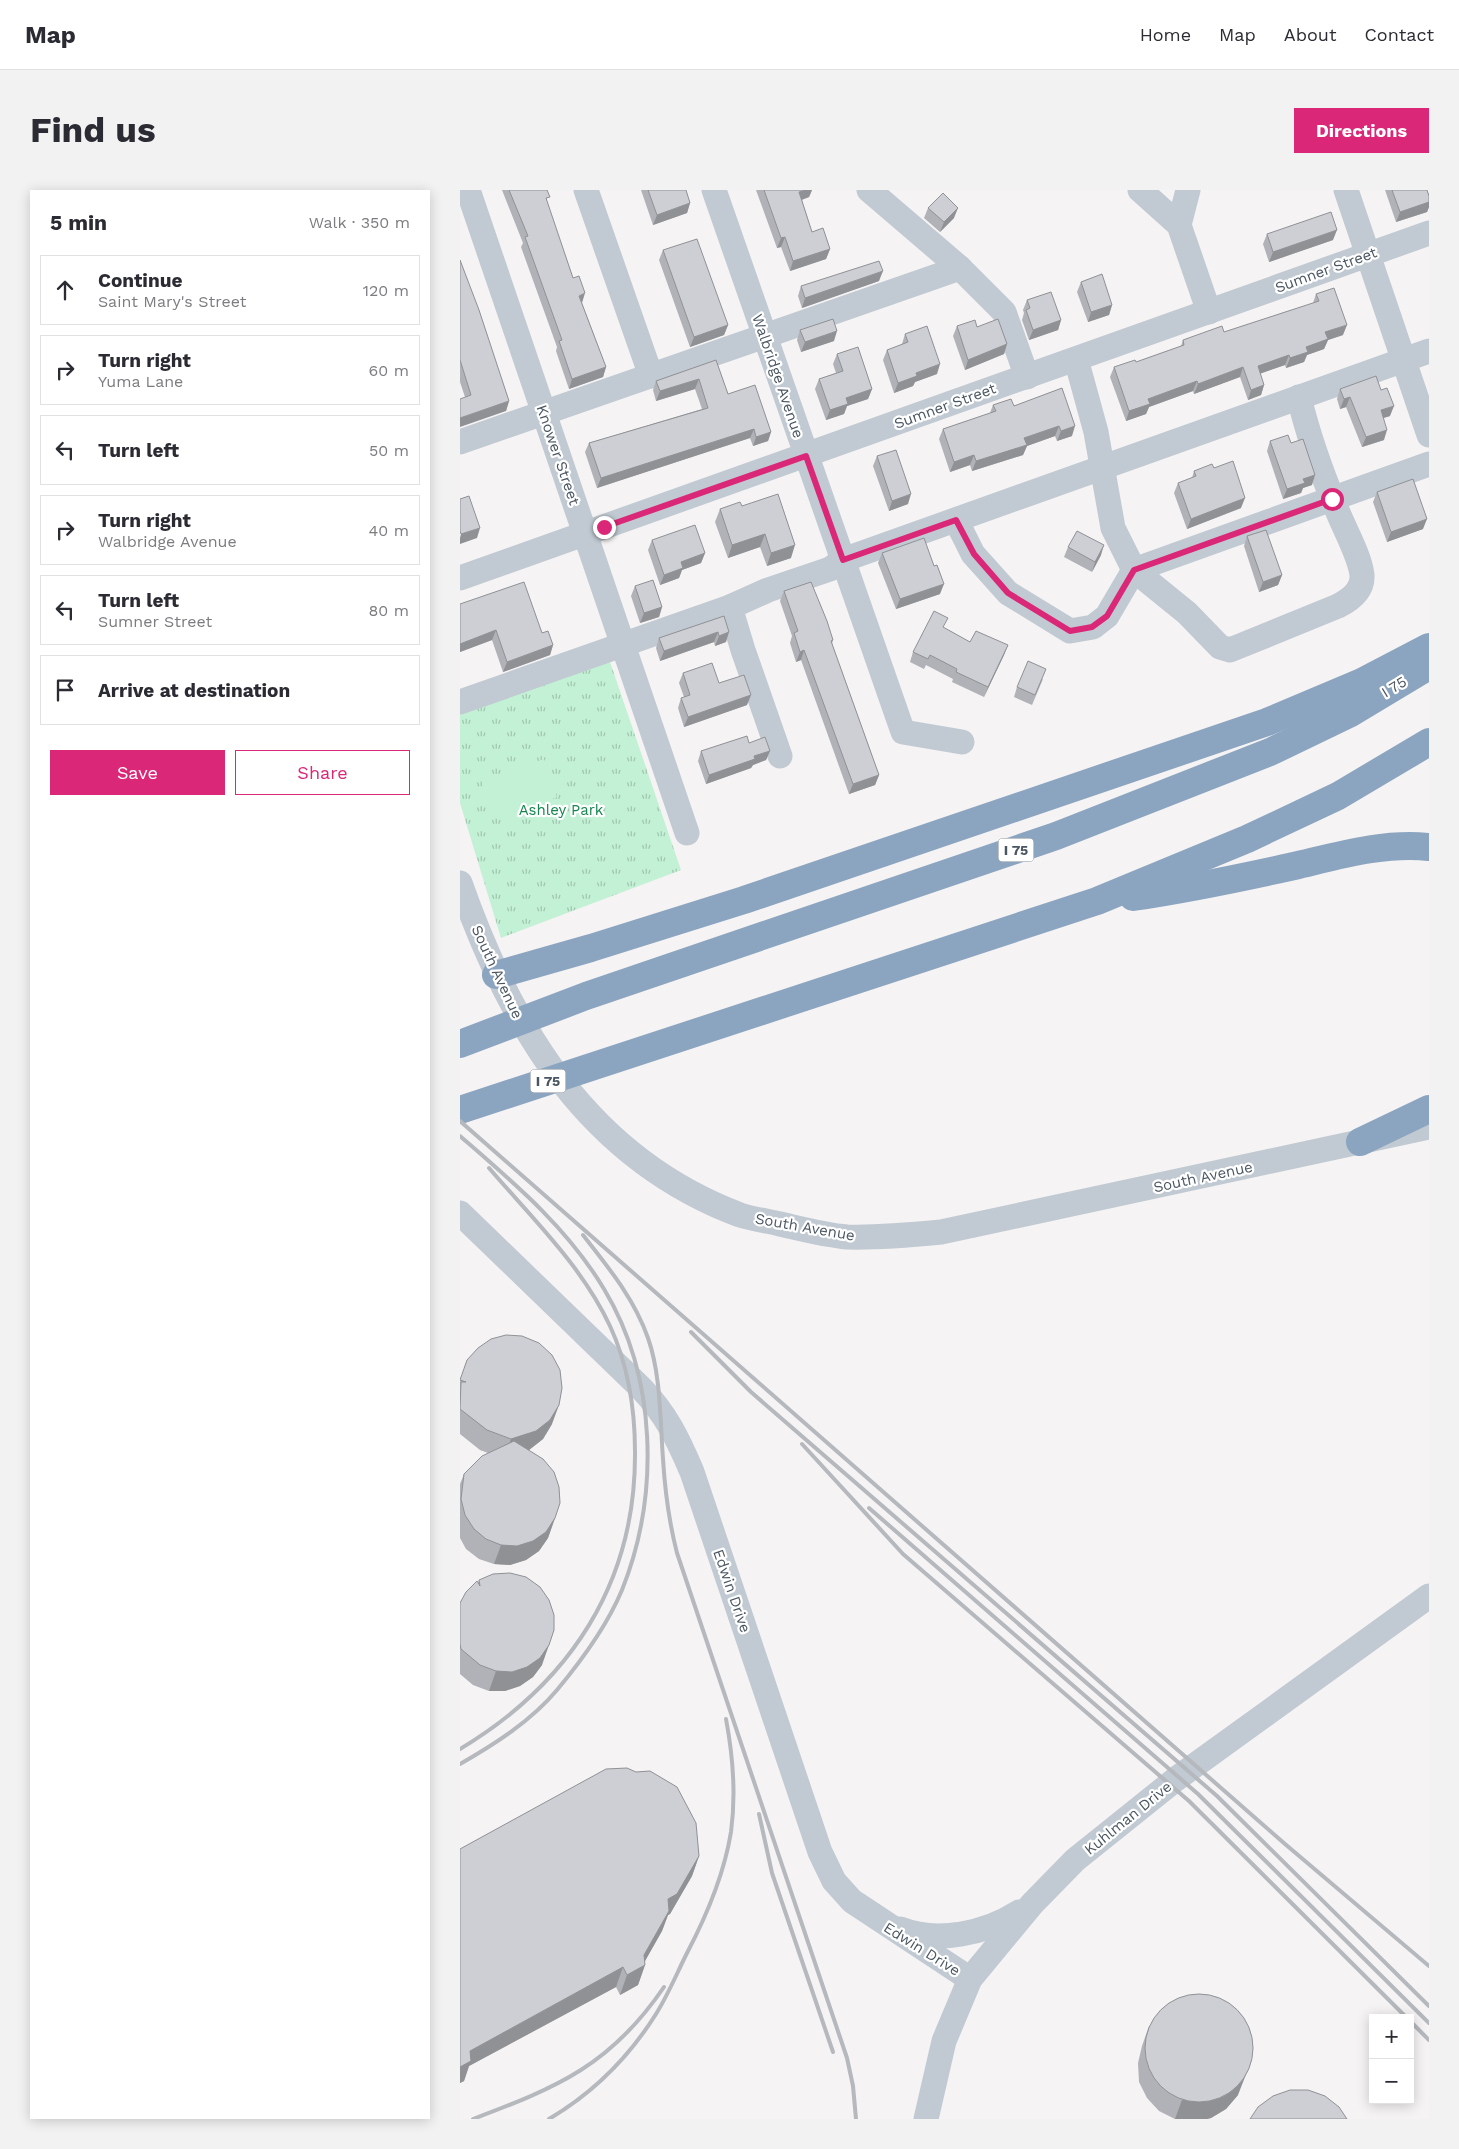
<!DOCTYPE html>
<html lang="en">
<head>
<meta charset="utf-8">
<style>
	:root { --surface:#fff; --page:#f2f2f3; --text:#2b2b33; --muted:#7c7c81; --line:#e1e1e2; --accent:#db2777 }
	body { margin:0; font-family:"Work Sans",sans-serif; background:var(--page); color:var(--text) }
	.controls { position:absolute; right:15px; bottom:15px; display:grid; overflow:hidden; border-radius:0px; box-shadow:0 2px 12px #0003 }
	.controls button { width:45px; height:45px; display:grid; place-items:center; padding:0; border:0; border-bottom:1px solid var(--line); background:var(--surface); color:var(--text); font:25px sans-serif }
	.stop { position:absolute; width:15px; height:15px; margin:-11px; border:4px solid #db2777; border-radius:50%; background:#fff }
	.stop.end { background:#db2777; border-color:#fff; box-shadow:0 1px 5px #0008 }
	.list { margin:0; padding:0; list-style:none }
	h2 { display:flex; justify-content:space-between; align-items:center; height:65px; margin:0; padding:0 20px; font-size:21px }
	h2 small { font-size:16px; font-weight:400; color:var(--muted) }
	.list li { display:grid; grid-template-columns:32px 1fr auto; gap:15px; align-items:center; box-sizing:border-box; height:70px; margin:0 10px 10px; padding:0 10px; border:1px solid var(--line); border-radius:0px }
	.list b { display:block; font-size:19px; white-space:nowrap }
	.list p { margin:0; font-size:16px; white-space:nowrap; color:var(--muted) }
	.list em { font-size:16px; font-style:normal; color:var(--muted) }
	.actions { display:flex; gap:10px; padding:15px 20px }
	.actions a { flex:1; padding:11px 0; border:1px solid var(--accent); border-radius:0px; text-align:center; font-size:18px; color:var(--accent) }
	.actions .main { background:var(--accent); color:#fff }
	.icon { flex:none; width:28px; height:28px; fill:none; stroke:currentColor; stroke-width:2; stroke-linecap:round; stroke-linejoin:round }
	.map { position:relative; flex:none; width:969px; height:1929px; overflow:hidden; border-radius:0px }
	header { display:flex; align-items:center; gap:30px; box-sizing:border-box; height:70px; padding:0 25px; background:var(--surface); border-bottom:1px solid var(--line) }
	header strong { font-size:24px }
	nav { display:flex; gap:28px; margin-inline-start:auto; font-size:18px }
	.intro { display:flex; align-items:center; justify-content:space-between; box-sizing:border-box; height:120px; padding:0 30px }
	h1 { margin:0; font-size:35px }
	.button { padding:12px 22px; border-radius:0px; background:var(--accent); color:#fff; font-size:18px; font-weight:700 }
	main { display:flex; gap:30px; padding:0 30px }
	aside { flex:1; background:var(--surface); border-radius:0px; box-shadow:0 2px 12px #0003 }
	.map>svg:first-child { display:block }
	.grass { fill:url(#grass-tufts) }
	.pitch { fill:#c3f1d5 }
	.lines { fill:none; stroke-linecap:round; stroke-linejoin:round }
	.minor { stroke:#c1cad2; stroke-width:25 }
	.highway { stroke:#8ba5c1; stroke-width:28 }
	.rail { stroke:#b5b8bd; stroke-width:4 }
	.wall { fill:#b0b2b7 }
	.shaded-wall { fill:#909195 }
	.building { fill:#cdcfd5; stroke:#909195 }
	.route { stroke:#db2777; stroke-width:6 }
	.labels { text-anchor:middle; dominant-baseline:central; stroke-width:4.5; stroke-linejoin:round; paint-order:stroke }
	.shield { fill:#fff; stroke:#808990; stroke-width:1 }
	.shield-label { font-size:14px; font-weight:bold; fill:#4a5661 }
	.street-label { font-size:15px; fill:#4a5661; stroke:#fff }
	.park-label { font-size:15px; fill:#17864f; stroke:#fff }
</style>
</head>
<body>
<header>
<strong>Map</strong>
<nav><a>Home</a><a>Map</a><a>About</a><a>Contact</a></nav>
</header>
<div class="intro"><h1>Find us</h1><a class="button">Directions</a></div>
<main>
<aside>
<h2>5 min<small>Walk · 350 m</small></h2>
<ul class="list">
<li><svg class="icon" aria-label="ahead" viewBox="0 0 24 24"><path d="M12 20V5M6 11l6-6 6 6"/></svg><div><b>Continue</b><p>Saint Mary's Street</p></div><em>120 m</em></li>
<li><svg class="icon" aria-label="right" viewBox="0 0 24 24"><path d="M7 20v-9h11M14 6l5 5-5 5"/></svg><div><b>Turn right</b><p>Yuma Lane</p></div><em>60 m</em></li>
<li><svg class="icon" aria-label="left" viewBox="0 0 24 24"><path d="M17 20v-9H6M10 6l-5 5 5 5"/></svg><div><b>Turn left</b></div><em>50 m</em></li>
<li><svg class="icon" aria-label="right" viewBox="0 0 24 24"><path d="M7 20v-9h11M14 6l5 5-5 5"/></svg><div><b>Turn right</b><p>Walbridge Avenue</p></div><em>40 m</em></li>
<li><svg class="icon" aria-label="left" viewBox="0 0 24 24"><path d="M17 20v-9H6M10 6l-5 5 5 5"/></svg><div><b>Turn left</b><p>Sumner Street</p></div><em>80 m</em></li>
<li><svg class="icon" aria-label="arrive" viewBox="0 0 24 24"><path d="M6 21V4h12l-3 4 3 4H6"/></svg><div><b>Arrive at destination</b></div></li>
</ul>
<div class="actions"><a class="main">Save</a><a>Share</a></div>
</aside>
<div class="map">
<svg width="969" height="1929" viewBox="0 0 969 1929">
	<defs>
		<pattern id="grass-tufts" width="24" height="20" patternUnits="userSpaceOnUse" patternTransform="scale(1.25)"><rect width="24" height="20" fill="#c3f1d5"/><path d="M3 7l-1-3M5 7V3M7 7l1-3M15 17l-1-3M17 17v-4M19 17l1-3" fill="none" stroke="#a0c6b0"/></pattern>
	</defs>
	<rect width="100%" height="100%" fill="#f5f3f3"/>
	<polygon class="grass" points="149,469 221,680 41,748 0,613 0,522"/>
	<polygon class="pitch" points="84,569 97,607 34,628 21,590"/>
	<g class="lines">
		<g class="minor">
			<polyline points="8,0 227,643"/>
			<polyline points="126,0 191,186"/>
			<polyline points="254,0 443,542 502,552"/>
			<polyline points="409,0 500,78 544,122 567,187"/>
			<polyline points="680,0 719,35 749,122"/>
			<polyline points="886,0 969,245"/>
			<polyline points="719,35 728,0"/>
			<path d="M616,169L636,242L653,338L674,380L727,423L760,457L770,460L878,416C890,410 903,400 902,385C900,366 884,338 877,320C862,284 848,245 839,207"/>
			<polyline points="0,252 500,78"/>
			<polyline points="496,330 513,364 548,403 610,441 633,437 647,426 674,380 969,274"/>
			<polyline points="0,388 969,43"/>
			<polyline points="270,417 283,460 320,566"/>
			<polyline points="0,512 270,417 308,400 370,379 383,370 969,161"/>
			<path d="M0,693C51,838 128,968 280,1025C292,1029 307,1031 320,1034C342,1039 365,1045 387,1047C419,1048 450,1045 481,1042L969,937"/>
			<path d="M0,1023L181,1198C206,1224 218,1249 232,1282L360,1662L374,1691L392,1711L510,1789"/>
			<path d="M440,1739C478,1754 526,1743 559,1722"/>
			<polyline points="466,1929 484,1851 510,1789 572,1714 615,1670 716,1589 969,1406"/>
		</g>
		<g class="highway">
			<path d="M673,707C727,699 780,688 834,676C877,666 924,652 969,657"/>
			<polyline points="36,785 131,758 284,710 807,532 902,492 969,457"/>
			<polyline points="0,854 126,806 596,646 810,562 889,524 969,476"/>
			<polyline points="0,920 637,711 787,649 878,606 969,552"/>
			<polyline points="900,952 969,919"/>
		</g>
		<g class="rail">
			<polyline points="0,931 825,1654 969,1776"/>
			<path d="M0,946C54,993 107,1037 144,1099C197,1187 200,1305 162,1400C147,1436 122,1470 97,1500C71,1531 35,1554 0,1574"/>
			<path d="M123,1045C148,1077 174,1108 188,1148C201,1185 200,1229 203,1269C205,1301 209,1332 217,1363L387,1868L393,1896L396,1929"/>
			<polyline points="231,1142 291,1202 757,1606 969,1816"/>
			<polyline points="342,1254 443,1364 729,1611 947,1828"/>
			<polyline points="409,1318 738,1604 969,1833"/>
			<path d="M0,1559C110,1493 176,1393 175,1262C175,1220 168,1175 150,1136C122,1076 72,1028 29,978"/>
			<polyline points="299,1624 312,1683 373,1862"/>
			<polyline points="950,1831 969,1850"/>
			<path d="M13,1929C98,1897 151,1875 204,1797"/>
			<path d="M89,1929C133,1903 169,1867 196,1824C208,1805 217,1783 227,1763C247,1725 264,1685 271,1642C276,1605 273,1566 266,1529"/>
		</g>
	</g>
	<g class="wall">
		<polygon points="42,0 87,0 87,13 122,113 146,177 143,187 109,199 96,161 97,157 61,57 63,53"/>
		<polygon points="181,0 226,0 230,13 227,23 193,35"/>
		<polygon points="296,0 352,0 349,7 342,10 352,42 370,59 366,69 330,81 321,57 317,58"/>
		<polygon points="925,0 967,0 969,6 969,17 967,22 936,32"/>
		<polygon points="468,18 494,28 480,42 464,28"/>
		<polygon points="807,44 873,50 809,72 803,54"/>
		<polygon points="203,60 268,135 264,145 230,157 199,70"/>
		<polygon points="0,70 49,211 46,221 5,207 0,192"/>
		<polygon points="419,91 342,118 338,106 341,96"/>
		<polygon points="621,92 652,115 649,125 628,132 617,102"/>
		<polygon points="856,104 883,145 868,150 864,159 847,165 844,172 826,178 825,175 800,183 804,195 801,205 788,210 780,187 734,204 733,201 689,217 686,224 666,231 650,187 654,177 676,172 721,156 723,150 764,142 853,113"/>
		<polygon points="567,110 601,130 598,140 569,150 562,130 564,123 563,120"/>
		<polygon points="497,136 517,137 547,154 544,164 505,180 493,146"/>
		<polygon points="340,140 374,151 341,162 337,150"/>
		<polygon points="445,144 477,184 455,192 453,196 434,203 423,170 427,160 442,155 442,154"/>
		<polygon points="377,164 412,199 408,209 387,216 384,224 366,230 355,199 359,189 376,183 373,174"/>
		<polygon points="256,170 268,204 311,242 308,251 293,256 290,248 137,298 125,262 129,253 242,219 235,199 196,211 193,200 196,191"/>
		<polygon points="602,198 612,246 597,251 595,246 567,256 563,265 512,281 510,275 490,282 479,249 483,239 530,223 533,215 554,216"/>
		<polygon points="880,199 930,226 923,228 924,250 902,257 886,217 880,219 877,209"/>
		<polygon points="810,251 831,253 852,295 843,298 841,303 823,309 807,261"/>
		<polygon points="417,266 448,314 429,321 413,276"/>
		<polygon points="754,278 781,318 727,339 714,303 718,293 732,288 734,281"/>
		<polygon points="917,302 963,339 927,352 913,312"/>
		<polygon points="282,316 331,368 307,376 300,357 268,368 255,332 260,319"/>
		<polygon points="787,346 822,385 818,395 799,402 784,356"/>
		<polygon points="192,350 245,363 241,373 222,380 219,388 200,395 188,360"/>
		<polygon points="608,357 641,365 632,382 604,367"/>
		<polygon points="422,363 480,404 436,419 418,373"/>
		<polygon points="175,396 202,417 199,427 180,433 171,406"/>
		<polygon points="324,401 373,450 372,454 419,585 415,595 389,604 341,470 336,472 330,453 332,446 320,411"/>
		<polygon points="0,414 82,443 93,455 90,465 43,482 32,450 0,462"/>
		<polygon points="264,426 266,452 255,456 254,452 200,471 196,458 199,448"/>
		<polygon points="484,438 510,452 548,455 544,465 524,507 492,492 493,489 466,475 464,479 450,472 453,462"/>
		<polygon points="223,483 259,493 287,515 224,537 218,518 221,508 224,507 219,493"/>
		<polygon points="583,489 572,515 554,507 557,497"/>
		<polygon points="289,553 310,561 306,570 293,575 291,578 246,594 238,571 241,561"/>
		<polygon points="7,1170 92,1234 83,1249 69,1260 95,1328 88,1348 79,1361 66,1370 50,1375 34,1374 19,1369 6,1359 0,1348 0,1294 4,1284 28,1263 20,1260 0,1244 0,1190"/>
		<polygon points="19,1390 82,1475 73,1487 60,1496 45,1501 29,1501 13,1495 0,1484 0,1413 18,1393"/>
		<polygon points="0,1659 239,1666 232,1686 210,1724 208,1725 202,1741 185,1771 185,1775 178,1795 160,1805 156,1797 9,1876 4,1891 0,1893"/>
		<polygon points="689,1836 778,1905 766,1919 751,1928 747,1929 715,1929 699,1921 687,1908 679,1892 678,1873 682,1856"/>
	</g>
	<g class="shaded-wall">
		<polygon points="346,0 352,0 349,7 335,12 339,2"/>
		<polygon points="969,12 969,17 967,22 936,32 940,22"/>
		<polygon points="230,13 227,23 193,35 197,25"/>
		<polygon points="498,18 494,28 480,42 484,32"/>
		<polygon points="877,40 873,50 809,72 813,62"/>
		<polygon points="325,47 321,57 317,58 321,48"/>
		<polygon points="370,59 366,69 330,81 333,71"/>
		<polygon points="423,81 419,91 342,118 345,108"/>
		<polygon points="125,103 122,113 119,106"/>
		<polygon points="652,115 649,125 628,132 631,122"/>
		<polygon points="601,130 598,140 569,150 573,140"/>
		<polygon points="268,135 264,145 230,157 234,147"/>
		<polygon points="887,135 883,145 868,150 864,159 847,165 844,172 826,178 830,168 865,142"/>
		<polygon points="377,141 374,151 341,162 345,152"/>
		<polygon points="547,154 544,164 505,180 508,170"/>
		<polygon points="829,165 825,175 794,186 798,176"/>
		<polygon points="480,174 477,184 455,192 453,196 434,203 438,193 456,183"/>
		<polygon points="146,177 143,187 109,199 112,189"/>
		<polygon points="783,177 780,187 734,204 738,194"/>
		<polygon points="239,189 235,199 196,211 200,201"/>
		<polygon points="737,191 733,201 689,217 686,224 666,231 669,221 688,209"/>
		<polygon points="804,195 801,205 788,210 791,200"/>
		<polygon points="412,199 408,209 387,216 384,224 366,230 370,220 386,208"/>
		<polygon points="890,207 886,217 880,219 884,209"/>
		<polygon points="49,211 46,221 0,237 0,228"/>
		<polygon points="934,216 930,226 917,230 921,220"/>
		<polygon points="599,236 595,246 567,256 563,265 512,281 516,271 564,248"/>
		<polygon points="615,236 612,246 597,251 601,241"/>
		<polygon points="294,239 290,248 137,298 141,288"/>
		<polygon points="927,240 924,250 902,257 906,247"/>
		<polygon points="311,242 308,251 293,256 296,247"/>
		<polygon points="514,265 510,275 490,282 494,272"/>
		<polygon points="855,285 852,295 843,298 841,303 823,309 827,299 843,289"/>
		<polygon points="451,304 448,314 429,321 432,311"/>
		<polygon points="785,308 781,318 727,339 731,329"/>
		<polygon points="967,329 963,339 927,352 931,342"/>
		<polygon points="20,338 17,348 0,354 0,348 1,344"/>
		<polygon points="305,344 300,357 268,368 272,355"/>
		<polygon points="335,355 331,368 307,376 311,363"/>
		<polygon points="644,355 641,365 632,382 635,372"/>
		<polygon points="245,363 241,373 222,380 219,388 200,395 204,385 221,372"/>
		<polygon points="822,385 818,395 799,402 803,392"/>
		<polygon points="484,394 480,404 436,419 440,409"/>
		<polygon points="202,417 199,427 180,433 184,423"/>
		<polygon points="36,440 32,450 0,462 0,454"/>
		<polygon points="258,442 254,452 200,471 204,461"/>
		<polygon points="269,442 266,452 255,456 259,446"/>
		<polygon points="93,455 90,465 43,482 47,472"/>
		<polygon points="548,455 544,465 524,507 528,497"/>
		<polygon points="344,460 341,470 336,472 340,462"/>
		<polygon points="291,505 287,515 224,537 228,527"/>
		<polygon points="310,561 306,570 293,575 291,578 246,594 249,585 294,566"/>
		<polygon points="419,585 415,595 389,604 393,594"/>
		<polygon points="99,1215 92,1234 83,1249 69,1260 43,1269 51,1249"/>
		<polygon points="95,1328 88,1348 79,1361 66,1370 50,1375 34,1374 41,1355"/>
		<polygon points="89,1455 82,1475 73,1487 60,1496 45,1501 29,1501 36,1481"/>
		<polygon points="239,1666 232,1686 210,1724 208,1725 202,1741 181,1778 185,1775 178,1795 160,1805 167,1785 184,1765 208,1709"/>
		<polygon points="163,1777 156,1797 9,1876 4,1891 0,1893 0,1877 10,1861"/>
		<polygon points="792,1869 778,1905 766,1919 751,1928 747,1929 715,1929 722,1910"/>
	</g>
	<g class="building">
		<polygon points="49,0 87,0 90,7 86,8 113,88 119,86 125,103 119,106 146,177 112,189 99,151 102,150 65,47 68,46"/>
		<polygon points="188,0 226,0 230,13 197,25"/>
		<polygon points="304,0 346,0 339,2 352,42 363,38 370,59 333,71 325,47 321,48"/>
		<polygon points="932,0 967,0 969,6 969,12 940,22"/>
		<polygon points="483,3 498,18 484,32 468,18"/>
		<polygon points="871,22 877,40 813,62 807,44"/>
		<polygon points="237,49 268,135 234,147 203,60"/>
		<polygon points="0,70 19,120 49,211 0,228 0,209 11,205 0,170"/>
		<polygon points="419,71 423,81 345,108 341,96"/>
		<polygon points="642,84 652,115 631,122 621,92"/>
		<polygon points="874,98 887,135 865,142 868,149 846,157 848,162 830,168 829,165 798,176 804,195 791,200 783,177 738,194 737,191 688,209 690,214 669,221 654,177 675,170 676,172 724,155 723,150 762,136 764,142 859,111 856,104"/>
		<polygon points="591,102 601,130 573,140 566,120 570,118 567,110"/>
		<polygon points="373,129 377,141 345,152 340,140"/>
		<polygon points="538,129 547,154 508,170 497,136 515,130 517,137"/>
		<polygon points="467,136 480,174 456,183 457,186 438,193 427,160 448,152 445,144"/>
		<polygon points="398,157 412,199 386,208 388,214 370,220 359,189 383,181 377,164"/>
		<polygon points="256,170 268,204 295,195 311,242 296,247 294,239 141,288 129,253 248,218 239,189 200,201 196,191"/>
		<polygon points="916,186 921,200 927,198 934,216 921,220 927,240 906,247 890,207 884,209 880,199"/>
		<polygon points="602,198 615,236 601,241 599,236 564,248 567,255 516,271 514,265 494,272 483,239 536,221 533,215 551,209 554,216"/>
		<polygon points="828,245 831,253 843,249 855,285 843,289 845,293 827,299 810,251"/>
		<polygon points="436,260 451,304 432,311 417,266"/>
		<polygon points="773,271 785,308 731,329 718,293 736,286 734,281 752,274 754,278"/>
		<polygon points="953,289 967,329 931,342 917,302"/>
		<polygon points="318,304 335,355 311,363 305,344 272,355 260,319 280,312 282,316"/>
		<polygon points="9,306 20,338 1,344 0,341 0,309"/>
		<polygon points="235,335 245,363 221,372 223,378 204,385 192,350"/>
		<polygon points="806,340 822,385 803,392 787,346"/>
		<polygon points="617,341 644,355 635,372 608,357"/>
		<polygon points="464,348 474,376 477,375 484,394 440,409 422,363"/>
		<polygon points="193,390 202,417 184,423 175,396"/>
		<polygon points="64,392 82,443 88,441 93,455 47,472 36,440 0,454 0,414"/>
		<polygon points="351,392 367,431 373,450 371,451 419,585 393,594 344,460 340,462 334,443 338,441 324,401"/>
		<polygon points="474,421 488,428 483,437 510,452 516,441 548,455 528,497 496,482 497,479 470,465 468,469 453,462"/>
		<polygon points="264,426 269,442 259,446 258,442 204,461 199,448"/>
		<polygon points="568,471 586,479 575,505 557,497"/>
		<polygon points="252,473 259,493 284,485 291,505 228,527 221,508 230,505 223,483"/>
		<polygon points="287,546 289,553 305,547 310,561 294,566 295,569 249,585 241,561"/>
		<polygon points="46,1145 62,1146 79,1153 92,1165 100,1180 102,1198 99,1215 90,1230 76,1241 51,1249 27,1240 0,1219 1,1192 6,1192 0,1190 7,1170 18,1158 31,1149"/>
		<polygon points="54,1251 83,1269 94,1282 99,1297 100,1313 95,1328 86,1342 73,1351 57,1356 41,1355 26,1349 14,1339 5,1325 1,1309 4,1284 22,1266"/>
		<polygon points="50,1383 66,1387 80,1397 89,1410 94,1425 94,1440 89,1455 80,1468 67,1477 52,1482 36,1481 20,1475 1,1459 0,1454 0,1413 6,1402 17,1391 20,1396 19,1390 33,1384"/>
		<polygon points="167,1578 176,1582 190,1581 217,1597 236,1633 239,1666 217,1704 208,1709 209,1721 184,1765 185,1775 167,1785 163,1777 10,1861 11,1871 0,1877 0,1659 146,1579"/>
		<circle cx="739" cy="1858" r="54"/>
		<polygon points="830,1900 848,1900 865,1906 879,1917 887,1929 790,1929 798,1917 813,1906"/>
	</g>
	<g class="lines">
		<polyline class="route" points="144,337 346,266 383,370 496,330 514,364 548,403 610,441 632,437 647,426 674,380 872,309"/>
	</g>
	<g class="labels">
		<g class="shield">
			<rect x="538.5" y="648.5" width="35" height="23" rx="4"/>
			<rect x="70.5" y="879.5" width="35" height="23" rx="4"/>
		</g>
		<g class="shield-label">
			<text x="556" y="660">I 75</text>
			<text x="88" y="891">I 75</text>
		</g>
		<g class="street-label">
			<text transform="translate(866 80) rotate(-20)">Sumner Street</text>
			<text transform="translate(318 186) rotate(71)">Walbridge Avenue</text>
			<text transform="translate(485 216) rotate(-20)">Sumner Street</text>
			<text transform="translate(98 265) rotate(71)">Knower Street</text>
			<text transform="translate(934 497) rotate(-31)">I 75</text>
			<text transform="translate(37 782) rotate(65)">South Avenue</text>
			<text transform="translate(743 987) rotate(-12)">South Avenue</text>
			<text transform="translate(345 1037) rotate(10)">South Avenue</text>
			<text transform="translate(272 1401) rotate(71)">Edwin Drive</text>
			<text transform="translate(668 1628) rotate(-39)">Kuhlman Drive</text>
			<text transform="translate(462 1759) rotate(32)">Edwin Drive</text>
		</g>
		<g class="park-label">
			<text x="101" y="620">Ashley Park</text>
		</g>
	</g>
</svg>
<div class="controls">
<button>+</button>
<button>−</button>
</div>
<div class="stop" style="left:872px;top:309px"></div>
<div class="stop end" style="left:144px;top:337px"></div>
</div>
</main>
</body>
</html>
